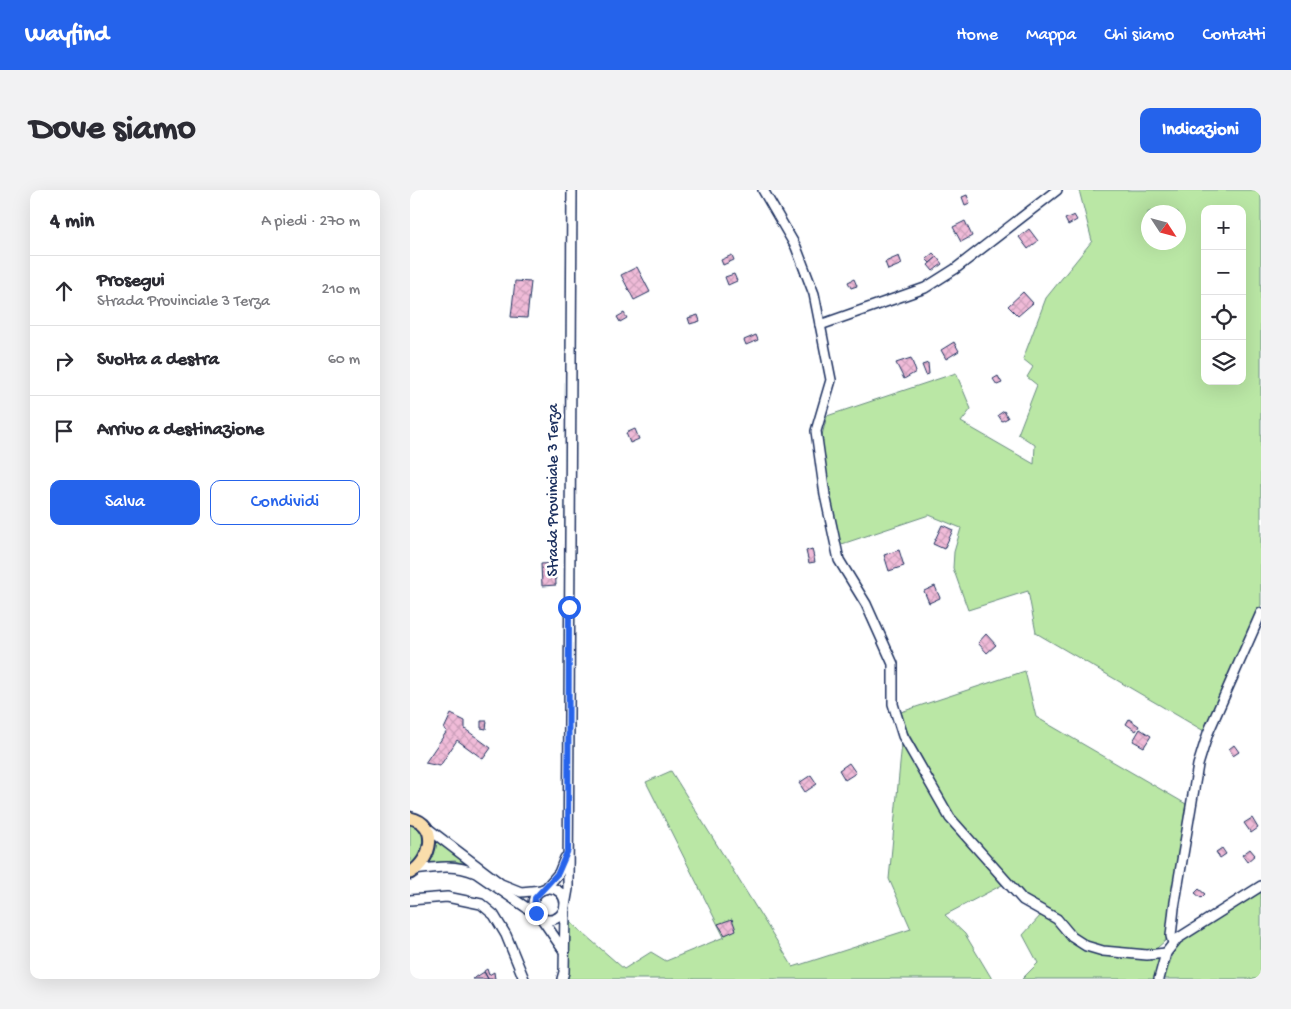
<!DOCTYPE html>
<html lang="it">
<head>
<meta charset="utf-8">
<style>
	:root { --surface:#fff; --page:#f2f2f3; --text:#2b2b33; --muted:#7c7c81; --line:#e1e1e2; --accent:#2563eb }
	body { margin:0; font-family:"Gochi Hand",sans-serif; background:var(--page); color:var(--text) }
	.controls { position:absolute; right:15px; top:15px; display:grid; overflow:hidden; border-radius:10px; box-shadow:0 5px 20px #0002 }
	.controls button { width:45px; height:45px; display:grid; place-items:center; padding:0; border:0; border-bottom:1px solid var(--line); background:var(--surface); color:var(--text); font:25px sans-serif }
	.compass { position:absolute; left:731px; top:15px; width:45px; height:45px; border-radius:50%; background:var(--surface); box-shadow:0 5px 20px #0002; rotate:126deg }
	.stop { position:absolute; width:15px; height:15px; margin:-11px; border:4px solid #2563eb; border-radius:50%; background:#fff }
	.stop.end { background:#2563eb; border-color:#fff; box-shadow:0 1px 5px #0008 }
	.list { margin:0; padding:0; list-style:none }
	h2 { display:flex; justify-content:space-between; align-items:center; height:65px; margin:0; padding:0 20px; font-size:21px }
	h2 small { font-size:16px; font-weight:400; color:var(--muted) }
	.list li { display:grid; grid-template-columns:32px 1fr auto; gap:15px; align-items:center; box-sizing:border-box; height:70px; padding:0 20px; border-top:1px solid var(--line) }
	.list b { display:block; font-size:19px; white-space:nowrap }
	.list p { margin:0; font-size:16px; white-space:nowrap; color:var(--muted) }
	.list em { font-size:16px; font-style:normal; color:var(--muted) }
	.actions { display:flex; gap:10px; padding:15px 20px }
	.actions a { flex:1; padding:11px 0; border:1px solid var(--accent); border-radius:10px; text-align:center; font-size:18px; color:var(--accent) }
	.actions .main { background:var(--accent); color:#fff }
	.icon { flex:none; width:28px; height:28px; fill:none; stroke:currentColor; stroke-width:2; stroke-linecap:round; stroke-linejoin:round }
	.map { position:relative; flex:none; width:851px; height:789px; overflow:hidden; border-radius:10px }
	header { display:flex; align-items:center; gap:30px; box-sizing:border-box; height:70px; padding:0 25px; background:var(--accent); color:#fff }
	header strong { font-size:24px }
	nav { display:flex; gap:28px; margin-inline-start:auto; font-size:18px }
	.intro { display:flex; align-items:center; justify-content:space-between; box-sizing:border-box; height:120px; padding:0 30px }
	h1 { margin:0; font-size:35px }
	.button { padding:12px 22px; border-radius:10px; background:var(--accent); color:#fff; font-size:18px; font-weight:700 }
	main { display:flex; gap:30px; padding:0 30px }
	aside { flex:1; background:var(--surface); border-radius:10px; box-shadow:0 5px 20px #0002 }
	.map>svg:first-child { display:block }
	.green { fill:#bae7a5; stroke:#6a8b82; fill-rule:evenodd }
	.building { fill:url(#building-cross-hatch); stroke:#1b2f5e }
	.lines { fill:none; stroke-linecap:round; stroke-linejoin:round }
	.minor-casing { stroke:#1b2f5e; stroke-width:12 }
	.major-casing { stroke:#1b2f5e; stroke-width:15 }
	.minor { stroke:#fff; stroke-width:9 }
	.major { stroke:#f9ddab; stroke-width:11 }
	.route { stroke:#2563eb; stroke-width:6 }
	.labels { text-anchor:middle; dominant-baseline:central; stroke-width:5; stroke-linejoin:round; paint-order:stroke }
	.street-label { font-size:16px; fill:#1b2f5e; stroke:#fff }
</style>
</head>
<body>
<header>
<strong>Wayfind</strong>
<nav><a>Home</a><a>Mappa</a><a>Chi siamo</a><a>Contatti</a></nav>
</header>
<div class="intro"><h1>Dove siamo</h1><a class="button">Indicazioni</a></div>
<main>
<aside>
<h2>4 min<small>A piedi · 270 m</small></h2>
<ul class="list">
<li><svg class="icon" aria-label="ahead" viewBox="0 0 24 24"><path d="M12 20V5M6 11l6-6 6 6"/></svg><div><b>Prosegui</b><p>Strada Provinciale 3 Terza</p></div><em>210 m</em></li>
<li><svg class="icon" aria-label="right" viewBox="0 0 24 24"><path d="M7 20v-9h11M14 6l5 5-5 5"/></svg><div><b>Svolta a destra</b></div><em>60 m</em></li>
<li><svg class="icon" aria-label="arrive" viewBox="0 0 24 24"><path d="M6 21V4h12l-3 4 3 4H6"/></svg><div><b>Arrivo a destinazione</b></div></li>
</ul>
<div class="actions"><a class="main">Salva</a><a>Condividi</a></div>
</aside>
<div class="map">
<svg width="851" height="789" viewBox="0 0 851 789">
	<defs>
		<pattern id="building-cross-hatch" width="8" height="8" patternUnits="userSpaceOnUse" patternTransform="scale(1.25)"><rect width="8" height="8" fill="#f0bbd8"/><path d="M0 0l8 8M0 8l8-8" fill="none" stroke="#cda1bc"/></pattern>
	</defs>
	<rect width="100%" height="100%" fill="#fff"/>
	<filter id="ink" filterUnits="userSpaceOnUse"><feTurbulence type="fractalNoise" baseFrequency=".02" numOctaves="2"/><feDisplacementMap in="SourceGraphic" scale="10" xChannelSelector="R" yChannelSelector="G"/><feConvolveMatrix kernelMatrix="1 2 1 2 8 2 1 2 1" color-interpolation-filters="sRGB"/></filter>
	<g filter="url(#ink)">
		<g class="green">
			<path d="M669,0H851V415L794,541L626,443L618,401L558,420L543,378L544,362L551,338L519,325L432,354L428,348L411,249L417,226L546,183L561,219L551,232L624,274L625,255L608,244L627,195L617,187L623,177L613,169L636,108L682,51ZM795,19H832V191H795ZM738,22H768V52H738Z"/>
			<polygon points="615,481 626,527 776,614 756,750 747,758 734,762 693,757 673,750 608,702 544,626 496,539 491,522"/>
			<polygon points="492,553 537,630 592,695 535,725 555,744 582,789 157,789 159,782 159,731 214,779 241,762 256,771 314,747 236,592 261,581 383,777 501,739 479,689"/>
			<path d="M0,634C22,644 15,664 0,676Z"/>
			<polygon points="24,647 62,676 45,671 20,673 23,664"/>
			<polygon points="851,702 851,789 754,789 766,755"/>
			<path d="M631,725C647,731 652,746 666,755C679,763 726,765 743,767L749,770L746,789H612L628,773L613,745Z"/>
		</g>
		<g class="building">
			<polygon points="557,5 560,13 555,15 552,7"/>
			<polygon points="664,25 667,30 658,35 655,29"/>
			<polygon points="555,31 562,46 551,52 543,37"/>
			<polygon points="619,39 628,51 618,59 609,47"/>
			<polygon points="523,63 527,67 520,73 516,69"/>
			<polygon points="322,65 324,70 313,75 311,70"/>
			<polygon points="489,66 492,74 478,80 475,72"/>
			<polygon points="527,67 532,74 523,81 518,75"/>
			<polygon points="227,77 240,102 224,110 211,85"/>
			<polygon points="324,84 327,91 318,95 315,87"/>
			<polygon points="444,89 447,96 441,98 438,92"/>
			<polygon points="105,91 121,92 117,128 101,127"/>
			<polygon points="613,102 623,113 608,126 598,116"/>
			<polygon points="214,123 217,128 210,132 207,127"/>
			<polygon points="288,125 290,131 280,134 278,128"/>
			<polygon points="346,145 348,150 336,155 334,150"/>
			<polygon points="544,152 549,161 536,169 531,160"/>
			<polygon points="501,168 506,182 494,189 486,173"/>
			<polygon points="518,173 519,184 516,185 512,175"/>
			<polygon points="588,186 592,193 587,195 583,189"/>
			<polygon points="594,221 598,228 592,231 588,225"/>
			<polygon points="225,239 229,249 220,253 216,243"/>
			<polygon points="532,335 543,340 534,359 523,354"/>
			<polygon points="402,359 405,372 399,373 396,361"/>
			<polygon points="489,360 494,376 479,381 474,365"/>
			<polygon points="145,373 146,395 132,396 131,374"/>
			<polygon points="525,396 530,408 519,413 514,401"/>
			<polygon points="576,444 586,455 577,463 568,453"/>
			<polygon points="41,524 55,531 55,539 81,558 73,569 47,550 30,576 15,573 37,541 34,539"/>
			<polygon points="719,529 729,536 726,541 716,534"/>
			<polygon points="71,531 77,531 76,539 71,538"/>
			<polygon points="730,539 741,546 734,557 723,551"/>
			<polygon points="824,555 829,562 823,566 819,559"/>
			<polygon points="439,573 446,583 435,590 429,580"/>
			<polygon points="401,585 407,594 395,602 389,593"/>
			<polygon points="842,628 848,638 841,643 834,633"/>
			<polygon points="812,658 816,664 810,668 806,662"/>
			<polygon points="840,659 845,665 837,672 832,665"/>
			<polygon points="789,699 795,704 791,708 785,703"/>
			<polygon points="322,729 326,740 315,745 308,734"/>
			<polygon points="77,779 79,785 84,782 85,789 78,789 74,781"/>
			<polygon points="74,782 78,789 63,789"/>
		</g>
		<g class="lines">
			<defs>
				<g id="minor">
					<polyline points="353,0 386,57 404,104 421,190 406,241 415,305 429,370 456,414 483,474 483,514 493,546 540,628 613,710 647,729 662,747 676,756 693,761 737,765 756,763"/>
					<polyline points="410,135 515,98 545,79 647,0"/>
					<polyline points="16,637 91,694 111,702 132,700"/>
					<path d="M5,680C27,677 45,674 66,683L130,727"/>
					<circle cx="139" cy="714" r="16"/>
					<polyline points="135,699 149,683 155,668"/>
					<polyline points="0,710 37,707 71,714 84,725 96,745 114,789"/>
					<polyline points="155,716 158,699 162,0"/>
					<polyline points="132,729 154,761"/>
					<polyline points="763,753 761,746 764,718 788,575 798,543 851,423"/>
					<polyline points="152,789 154,782 155,720"/>
					<polyline points="749,789 756,763 767,749 851,696"/>
				</g>
				<path id="major" d="M0,628C30,634 22,670 0,683"/>
			</defs>
			<use href="#minor" class="minor-casing"/>
			<use href="#major" class="major-casing"/>
			<use href="#minor" class="minor"/>
			<use href="#major" class="major"/>
		</g>
	</g>
	<g class="lines" filter="url(#ink)">
		<polyline class="route" points="126,723 124,719 125,708 148,683 158,660 159,417"/>
	</g>
	<g class="labels">
		<g class="street-label">
			<text transform="translate(144 300) rotate(-90)">Strada Provinciale 3 Terza</text>
		</g>
	</g>
</svg>
<div class="controls">
<button>+</button>
<button>−</button>
<button><svg class="icon" aria-label="locate" viewBox="0 0 24 24"><circle cx="12" cy="12" r="6"/><path d="M12 2v4M12 18v4M2 12h4M18 12h4"/></svg></button>
<button><svg class="icon" aria-label="layers" viewBox="0 0 24 24"><path d="M12 4l9 5-9 5-9-5zM3 14l9 5 9-5"/></svg></button>
</div>
<svg class="compass" viewBox="-18 -18 36 36"><path d="M0-13l5 13h-10z" fill="#e53935"/><path d="M0 13l5-13h-10z" fill="#7c7c81"/></svg>
<div class="stop" style="left:159px;top:417px"></div>
<div class="stop end" style="left:126px;top:723px"></div>
</div>
</main>
</body>
</html>
